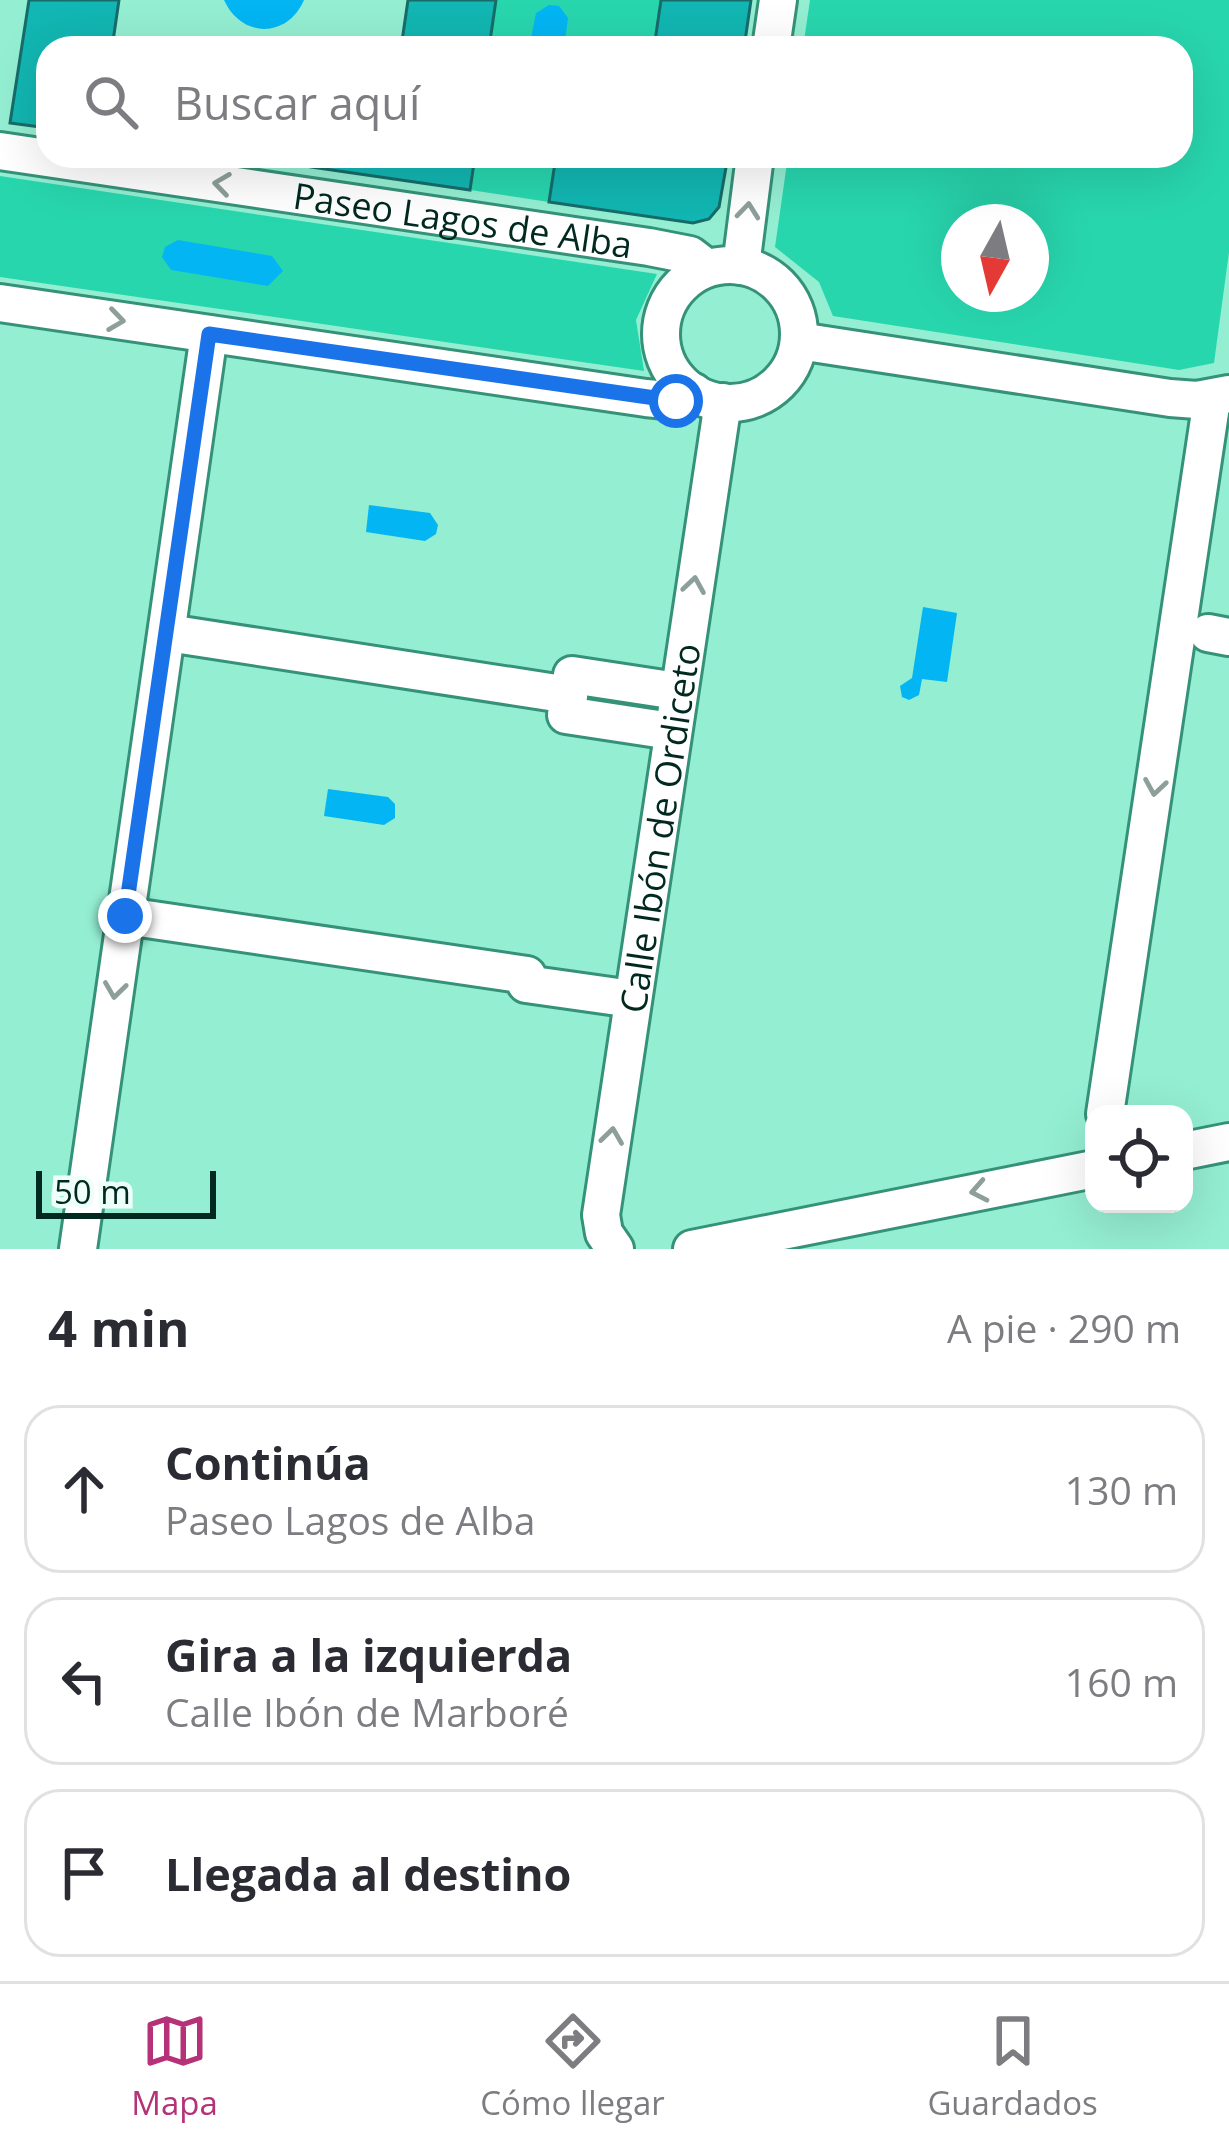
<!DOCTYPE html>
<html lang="es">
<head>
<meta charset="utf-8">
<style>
	:root { --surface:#fff; --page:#f2f2f3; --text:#2b2b33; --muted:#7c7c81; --line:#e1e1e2; --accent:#b63278 }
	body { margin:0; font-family:"Open Sans",sans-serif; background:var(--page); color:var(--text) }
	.controls { position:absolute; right:36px; bottom:36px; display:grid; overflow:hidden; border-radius:24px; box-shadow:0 12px 48px #0002 }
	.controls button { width:108px; height:108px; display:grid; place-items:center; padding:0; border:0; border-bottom:3px solid var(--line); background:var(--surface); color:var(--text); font:60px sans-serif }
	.compass { position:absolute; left:941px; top:204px; width:108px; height:108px; border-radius:50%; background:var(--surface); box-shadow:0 12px 48px #0002; rotate:188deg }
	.scale { position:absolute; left:36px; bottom:30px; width:180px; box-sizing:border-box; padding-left:12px; border:6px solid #01291f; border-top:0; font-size:33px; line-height:42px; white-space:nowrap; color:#01291f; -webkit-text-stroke:9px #eefef8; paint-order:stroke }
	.stop { position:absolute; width:36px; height:36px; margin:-27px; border:9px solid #1a73e8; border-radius:50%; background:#fff }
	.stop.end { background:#1a73e8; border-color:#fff; box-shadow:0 3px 12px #0008 }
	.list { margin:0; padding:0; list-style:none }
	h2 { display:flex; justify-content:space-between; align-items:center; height:156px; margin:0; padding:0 48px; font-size:51px }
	h2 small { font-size:39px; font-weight:400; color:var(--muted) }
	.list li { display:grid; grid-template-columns:78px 1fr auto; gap:36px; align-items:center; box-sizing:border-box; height:168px; margin:0 24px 24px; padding:0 24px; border:3px solid var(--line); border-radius:36px }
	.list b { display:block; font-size:45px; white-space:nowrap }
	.list p { margin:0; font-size:39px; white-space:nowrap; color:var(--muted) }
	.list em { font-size:39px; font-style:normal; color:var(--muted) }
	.icon { flex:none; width:66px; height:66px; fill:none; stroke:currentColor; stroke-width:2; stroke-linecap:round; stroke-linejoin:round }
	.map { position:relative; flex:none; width:1229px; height:1249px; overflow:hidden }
	.search { position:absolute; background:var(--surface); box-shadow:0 12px 48px #0002; left:36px; right:36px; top:36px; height:132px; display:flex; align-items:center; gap:30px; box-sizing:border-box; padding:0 42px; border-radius:36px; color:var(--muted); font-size:45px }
	.sheet { height:732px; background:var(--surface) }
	nav { display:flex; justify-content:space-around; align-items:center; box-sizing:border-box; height:168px; border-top:3px solid var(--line); background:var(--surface); font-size:33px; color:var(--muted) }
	nav a { display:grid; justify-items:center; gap:6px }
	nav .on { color:var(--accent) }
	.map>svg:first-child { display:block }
	.green { fill:#28d6ae; fill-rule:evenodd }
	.water { fill:#03b5f3 }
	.building { fill:#12b6b2; stroke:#176c6a; stroke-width:3 }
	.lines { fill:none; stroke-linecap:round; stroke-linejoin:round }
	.minor-casing { stroke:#359279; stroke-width:42 }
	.minor { stroke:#fff; stroke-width:36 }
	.oneway { stroke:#8d9f9a }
	.route { stroke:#1a73e8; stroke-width:15 }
	.labels { text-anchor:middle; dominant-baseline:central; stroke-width:10; stroke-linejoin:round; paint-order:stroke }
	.street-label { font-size:36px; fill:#01291f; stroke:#eefef8 }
</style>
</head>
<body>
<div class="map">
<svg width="1229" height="1249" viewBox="0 0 1229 1249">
	<rect width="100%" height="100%" fill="#94eed2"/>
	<g class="green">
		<polygon points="496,0 661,0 654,48 489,48"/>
		<path d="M810,0H1229V252L1214,363L1179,370L833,316L819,282L775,247L788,156H1181V48H803ZM1031,222V294H959V222Z"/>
		<polygon points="475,156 556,156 549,202 470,190"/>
		<polygon points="0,176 657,274 636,320 644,371 0,277"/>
	</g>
	<g class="water">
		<path d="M224,0H304C287,39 241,38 224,0Z"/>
		<polygon points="549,5 559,6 568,18 564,48 529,48 536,13"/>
		<polygon points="178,240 272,256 283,271 268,286 171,270 162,257 165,247"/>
		<polygon points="369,505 430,513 438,525 436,534 425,541 366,532"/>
		<polygon points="923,607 957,613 947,682 922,679 919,695 909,700 902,697 900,686 912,678"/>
		<polygon points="328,789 388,797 395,804 395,818 384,825 324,816"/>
	</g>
	<g class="building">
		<polygon points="29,0 119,0 112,48 48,48 48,128 10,123"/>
		<polygon points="408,0 496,0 489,48 401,48"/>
		<polygon points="661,0 751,0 744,48 654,48"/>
		<polygon points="312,156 475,156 470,190 311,167"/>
		<polygon points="556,156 728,156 719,207 709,219 693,223 549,202"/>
	</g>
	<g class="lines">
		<defs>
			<g id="minor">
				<polyline points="771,48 778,0"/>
				<path id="s1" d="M0,151L649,247L690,255L707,268"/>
				<circle cx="730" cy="334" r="69"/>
				<polyline points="741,266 755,156"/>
				<polyline points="0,303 646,398 676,401 694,392"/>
				<polyline points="799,341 1170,398 1197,400 1229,394"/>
				<polyline points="168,633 569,695"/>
				<polyline points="1208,633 1229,637"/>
				<polyline points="671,731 566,715 572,675 677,691"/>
				<polyline points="126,916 527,975 526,984 632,999"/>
				<polyline points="1105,1114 1212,399"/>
				<polyline points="1184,1151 1229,1142"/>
				<polyline points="78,1249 209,334"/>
				<path id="s2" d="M615,1249L604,1233L601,1215L723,402"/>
				<polyline points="692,1249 1094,1169"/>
			</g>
		</defs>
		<use href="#minor" class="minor-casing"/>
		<use href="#minor" class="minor"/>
	</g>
	<defs><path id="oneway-chevron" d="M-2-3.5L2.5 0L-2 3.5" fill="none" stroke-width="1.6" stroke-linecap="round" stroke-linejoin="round" transform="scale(3)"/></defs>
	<g class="oneway">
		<use href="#oneway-chevron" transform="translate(222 184) rotate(-172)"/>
		<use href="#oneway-chevron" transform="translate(748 211) rotate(-84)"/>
		<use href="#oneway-chevron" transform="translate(116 320) rotate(8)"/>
		<use href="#oneway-chevron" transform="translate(694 585) rotate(-81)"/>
		<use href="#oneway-chevron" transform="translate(1155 787) rotate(99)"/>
		<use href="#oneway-chevron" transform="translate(115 990) rotate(98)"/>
		<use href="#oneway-chevron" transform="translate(612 1136) rotate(-82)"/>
		<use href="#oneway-chevron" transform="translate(979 1191) rotate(169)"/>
	</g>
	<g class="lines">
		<polyline class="route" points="125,916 209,334 676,401"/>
	</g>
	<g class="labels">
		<g class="street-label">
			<text stroke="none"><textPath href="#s1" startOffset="468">Paseo Lagos de Alba</textPath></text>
			<text stroke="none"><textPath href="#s2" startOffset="429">Calle Ibón de Ordiceto</textPath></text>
		</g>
	</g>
</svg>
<div class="controls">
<button><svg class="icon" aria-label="locate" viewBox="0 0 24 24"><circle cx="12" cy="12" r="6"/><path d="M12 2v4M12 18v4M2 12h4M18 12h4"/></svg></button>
</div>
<svg class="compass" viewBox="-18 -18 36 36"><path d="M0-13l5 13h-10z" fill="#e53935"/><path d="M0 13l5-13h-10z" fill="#7c7c81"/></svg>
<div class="scale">50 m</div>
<div class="stop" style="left:676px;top:401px"></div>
<div class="stop end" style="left:125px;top:916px"></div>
<div class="search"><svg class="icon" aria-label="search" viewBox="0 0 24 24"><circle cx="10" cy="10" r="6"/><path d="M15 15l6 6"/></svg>Buscar aquí</div>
</div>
<section class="sheet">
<h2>4 min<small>A pie · 290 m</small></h2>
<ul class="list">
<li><svg class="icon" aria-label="ahead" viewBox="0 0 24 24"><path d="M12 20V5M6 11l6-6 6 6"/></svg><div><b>Continúa</b><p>Paseo Lagos de Alba</p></div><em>130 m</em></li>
<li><svg class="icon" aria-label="left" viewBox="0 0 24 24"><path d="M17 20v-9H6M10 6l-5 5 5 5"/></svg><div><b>Gira a la izquierda</b><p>Calle Ibón de Marboré</p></div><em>160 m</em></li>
<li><svg class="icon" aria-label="arrive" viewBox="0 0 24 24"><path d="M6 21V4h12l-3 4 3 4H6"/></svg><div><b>Llegada al destino</b></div></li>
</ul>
</section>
<nav>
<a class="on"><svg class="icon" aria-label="map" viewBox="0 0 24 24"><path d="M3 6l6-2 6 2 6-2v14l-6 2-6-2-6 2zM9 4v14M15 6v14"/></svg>Mapa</a>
<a><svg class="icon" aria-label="directions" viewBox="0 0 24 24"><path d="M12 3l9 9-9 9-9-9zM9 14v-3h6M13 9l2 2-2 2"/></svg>Cómo llegar</a>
<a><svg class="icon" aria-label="saved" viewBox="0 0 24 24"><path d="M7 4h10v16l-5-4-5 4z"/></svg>Guardados</a>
</nav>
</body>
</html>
